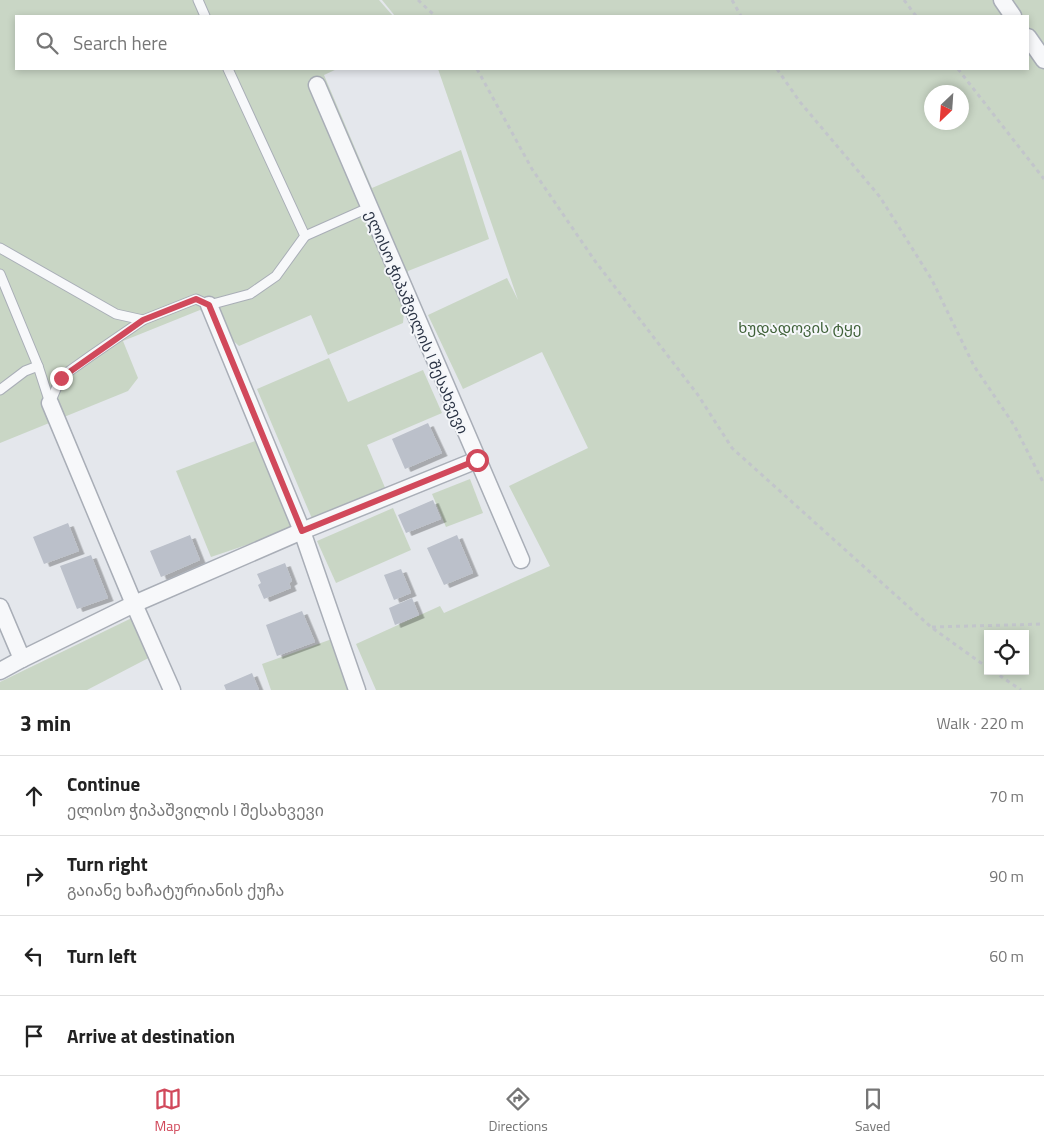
<!DOCTYPE html>
<html lang="en">
<head>
<meta charset="utf-8">
<style>
	:root { --surface:#fff; --page:#f2f2f2; --text:#222; --muted:#767676; --line:#e0e0e0; --accent:#d1495b }
	body { margin:0; font-family:"Titillium Web","Noto Sans Georgian",sans-serif; background:var(--page); color:var(--text) }
	.controls { position:absolute; right:15px; bottom:15px; display:grid; overflow:hidden; border-radius:0px; box-shadow:0 2px 8px #0003 }
	.controls button { width:45px; height:45px; display:grid; place-items:center; padding:0; border:0; border-bottom:1px solid var(--line); background:var(--surface); color:var(--text); font:25px sans-serif }
	.compass { position:absolute; left:924px; top:85px; width:45px; height:45px; border-radius:50%; background:var(--surface); box-shadow:0 2px 8px #0003; rotate:205deg }
	.stop { position:absolute; width:15px; height:15px; margin:-11px; border:4px solid #d1495b; border-radius:50%; background:#fff }
	.stop.end { background:#d1495b; border-color:#fff; box-shadow:0 1px 5px #0008 }
	.list { margin:0; padding:0; list-style:none }
	h2 { display:flex; justify-content:space-between; align-items:center; height:65px; margin:0; padding:0 20px; font-size:21px }
	h2 small { font-size:16px; font-weight:400; color:var(--muted) }
	.list li { display:grid; grid-template-columns:32px 1fr auto; gap:15px; align-items:center; box-sizing:border-box; height:80px; padding:0 20px; border-top:1px solid var(--line) }
	.list b { display:block; font-size:19px; white-space:nowrap }
	.list p { margin:0; font-size:16px; white-space:nowrap; color:var(--muted) }
	.list em { font-size:16px; font-style:normal; color:var(--muted) }
	.icon { flex:none; width:28px; height:28px; fill:none; stroke:currentColor; stroke-width:2; stroke-linecap:round; stroke-linejoin:round }
	.map { position:relative; flex:none; width:1044px; height:690px; overflow:hidden }
	.search { position:absolute; background:var(--surface); box-shadow:0 2px 8px #0003; left:15px; right:15px; top:15px; height:55px; display:flex; align-items:center; gap:12px; box-sizing:border-box; padding:0 18px; border-radius:0px; color:var(--muted); font-size:19px }
	.sheet { height:385px; background:var(--surface) }
	nav { display:flex; justify-content:space-around; align-items:center; box-sizing:border-box; height:70px; border-top:1px solid var(--line); background:var(--surface); font-size:14px; color:var(--muted) }
	nav a { display:grid; justify-items:center; gap:2px }
	nav .on { color:var(--accent) }
	.map>svg:first-child { display:block }
	.green { fill:#c9d6c5; fill-rule:evenodd }
	.building { fill:#bbc0ca; filter:url(#shadow) }
	.lines { fill:none; stroke-linecap:round; stroke-linejoin:round }
	.service-casing { stroke:#a9aeb7; stroke-width:11 }
	.minor-casing { stroke:#a9aeb7; stroke-width:19 }
	.path { stroke:#c2c5cb; stroke-width:3; stroke-dasharray:4 4; stroke-linecap:butt }
	.service { stroke:#f7f8fa; stroke-width:9 }
	.minor { stroke:#f7f8fa; stroke-width:16 }
	.route { stroke:#d1495b; stroke-width:6 }
	.labels { text-anchor:middle; dominant-baseline:central; stroke-width:4; stroke-linejoin:round; paint-order:stroke }
	.street-label { font-size:15px; fill:#2b3445; stroke:#f4f6f9 }
	.park-label { font-size:15px; fill:#3f6138; stroke:#f4f6f9 }
</style>
</head>
<body>
<div class="map">
<svg width="1044" height="690" viewBox="0 0 1044 690">
	<defs>
		<filter id="shadow"><feDropShadow dx="5.5" dy="3" stdDeviation="0" flood-color="#0004"/></filter>
	</defs>
	<rect width="100%" height="100%" fill="#e4e7ec"/>
	<g class="green">
		<polygon points="0,0 379,0 393,16 16,16 16,69 337,69 324,75 372,188 461,150 489,239 408,271 403,323 328,355 311,315 239,346 200,310 123,341 138,378 128,391 0,443"/>
		<path d="M382,0H1044V690H376L356,644L440,606L444,613L550,566L509,486L588,448L542,352L463,389L428,315L507,278L518,300L438,69H1028V16H395ZM932,92H962V122H932ZM988,634H1025V671H988Z"/>
		<polygon points="329,358 348,402 423,370 442,413 367,445 386,490 313,521 257,389"/>
		<polygon points="255,441 294,529 211,557 176,471"/>
		<polygon points="470,479 483,513 446,527 432,494"/>
		<polygon points="393,508 411,550 336,583 317,541"/>
		<polygon points="142,613 160,652 87,690 0,690 0,682"/>
		<polygon points="332,639 351,690 271,690 262,664"/>
	</g>
	<g class="building">
		<polygon points="428,423 442,453 405,469 392,439"/>
		<polygon points="433,500 441,519 406,533 398,515"/>
		<polygon points="68,523 79,551 44,564 33,537"/>
		<polygon points="190,535 200,560 161,577 150,551"/>
		<polygon points="457,535 473,573 444,585 427,548"/>
		<polygon points="91,555 108,598 77,609 60,566"/>
		<polygon points="285,563 292,581 289,583 291,588 264,599 258,585 261,583 257,574"/>
		<polygon points="401,569 411,593 394,600 384,575"/>
		<polygon points="412,598 419,615 395,625 389,608"/>
		<polygon points="302,611 315,642 277,656 266,625"/>
		<polygon points="252,673 259,690 226,690 224,685"/>
	</g>
	<g class="lines">
		<defs>
			<g id="service">
				<polyline points="198,0 205,16"/>
				<polyline points="305,236 368,208"/>
				<polyline points="0,248 116,314 143,320"/>
				<polyline points="0,274 38,366 50,403"/>
				<polyline points="0,390 25,371 38,366"/>
				<polyline points="50,403 61,377 92,355 143,320 196,299 209,305 250,294 276,276 305,236 228,69"/>
			</g>
			<g id="minor">
				<polyline points="1002,0 1013,16"/>
				<polyline points="1028,37 1044,60"/>
				<polyline points="317,85 521,560"/>
				<polyline points="209,305 302,531 357,690"/>
				<polyline points="50,403 134,604 172,690"/>
				<polyline points="0,607 22,659 0,671"/>
				<polyline points="22,659 134,604 302,531 477,460"/>
			</g>
		</defs>
		<use href="#service" class="service-casing"/>
		<use href="#minor" class="minor-casing"/>
		<g class="path">
			<polyline points="418,0 435,16"/>
			<polyline points="732,0 741,16"/>
			<polyline points="904,0 916,16"/>
			<polyline points="477,69 532,169 595,261 698,395 732,448 931,627 988,668"/>
			<polyline points="777,69 800,102 880,197 932,280 974,366 1014,425 1044,484"/>
			<polyline points="958,69 1044,179"/>
			<polyline points="932,627 1044,624"/>
			<polyline points="993,671 1021,690"/>
		</g>
		<use href="#service" class="service"/>
		<use href="#minor" class="minor"/>
	</g>
	<g class="lines">
		<polyline class="route" points="61,378 143,320 196,299 209,305 302,531 477,460"/>
	</g>
	<g class="labels">
		<g class="street-label">
			<text transform="translate(417 322) rotate(67)">ელისო ჭიპაშვილის I შესახვევი</text>
		</g>
		<g class="park-label">
			<text x="800" y="327">ხუდადოვის ტყე</text>
		</g>
	</g>
</svg>
<div class="controls">
<button><svg class="icon" aria-label="locate" viewBox="0 0 24 24"><circle cx="12" cy="12" r="6"/><path d="M12 2v4M12 18v4M2 12h4M18 12h4"/></svg></button>
</div>
<svg class="compass" viewBox="-18 -18 36 36"><path d="M0-13l5 13h-10z" fill="#e53935"/><path d="M0 13l5-13h-10z" fill="#767676"/></svg>
<div class="stop" style="left:477px;top:460px"></div>
<div class="stop end" style="left:61px;top:378px"></div>
<div class="search"><svg class="icon" aria-label="search" viewBox="0 0 24 24"><circle cx="10" cy="10" r="6"/><path d="M15 15l6 6"/></svg>Search here</div>
</div>
<section class="sheet">
<h2>3 min<small>Walk · 220 m</small></h2>
<ul class="list">
<li><svg class="icon" aria-label="ahead" viewBox="0 0 24 24"><path d="M12 20V5M6 11l6-6 6 6"/></svg><div><b>Continue</b><p>ელისო ჭიპაშვილის I შესახვევი</p></div><em>70 m</em></li>
<li><svg class="icon" aria-label="right" viewBox="0 0 24 24"><path d="M7 20v-9h11M14 6l5 5-5 5"/></svg><div><b>Turn right</b><p>გაიანე ხაჩატურიანის ქუჩა</p></div><em>90 m</em></li>
<li><svg class="icon" aria-label="left" viewBox="0 0 24 24"><path d="M17 20v-9H6M10 6l-5 5 5 5"/></svg><div><b>Turn left</b></div><em>60 m</em></li>
<li><svg class="icon" aria-label="arrive" viewBox="0 0 24 24"><path d="M6 21V4h12l-3 4 3 4H6"/></svg><div><b>Arrive at destination</b></div></li>
</ul>
</section>
<nav>
<a class="on"><svg class="icon" aria-label="map" viewBox="0 0 24 24"><path d="M3 6l6-2 6 2 6-2v14l-6 2-6-2-6 2zM9 4v14M15 6v14"/></svg>Map</a>
<a><svg class="icon" aria-label="directions" viewBox="0 0 24 24"><path d="M12 3l9 9-9 9-9-9zM9 14v-3h6M13 9l2 2-2 2"/></svg>Directions</a>
<a><svg class="icon" aria-label="saved" viewBox="0 0 24 24"><path d="M7 4h10v16l-5-4-5 4z"/></svg>Saved</a>
</nav>
</body>
</html>
